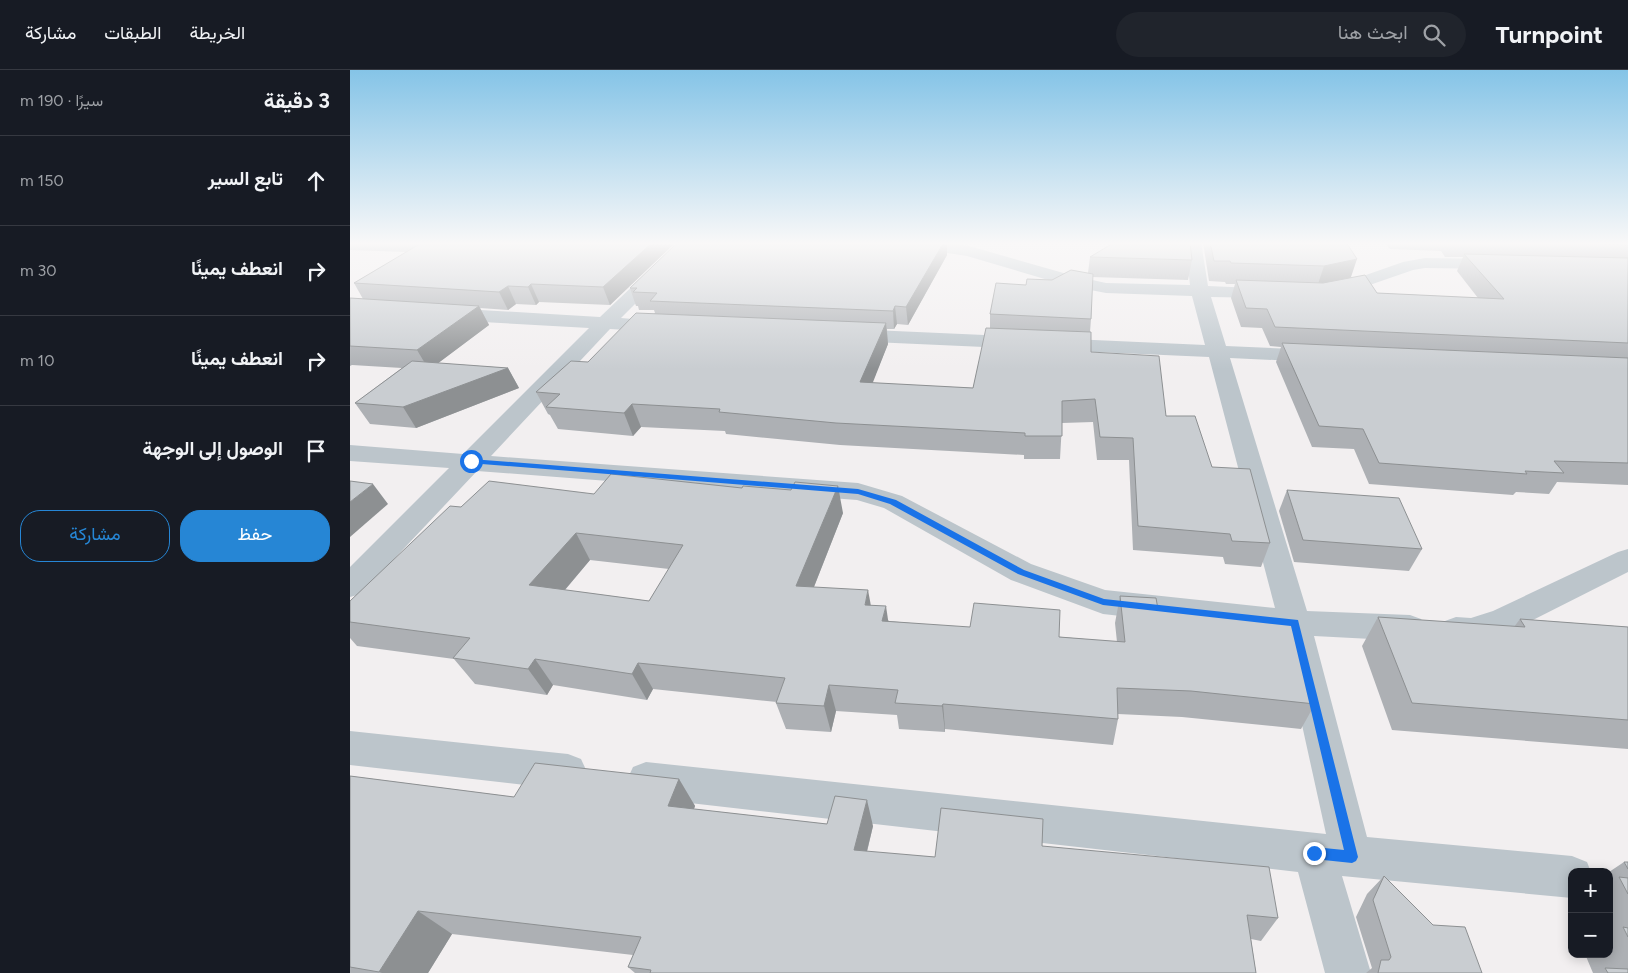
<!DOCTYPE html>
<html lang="ar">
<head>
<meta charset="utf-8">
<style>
	:root { --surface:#171b24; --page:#20242c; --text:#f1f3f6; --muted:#9ea1a6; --line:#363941; --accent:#2686d5 }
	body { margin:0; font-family:Figtree,Vazirmatn,sans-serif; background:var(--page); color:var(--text); direction:rtl }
	.controls { position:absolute; right:15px; bottom:15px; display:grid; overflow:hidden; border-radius:10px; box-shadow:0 2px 12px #0003 }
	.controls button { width:45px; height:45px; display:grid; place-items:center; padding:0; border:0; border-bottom:1px solid var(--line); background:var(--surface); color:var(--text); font:25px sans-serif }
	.stop { position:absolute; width:15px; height:15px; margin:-11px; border:4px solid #1a73e8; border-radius:50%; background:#fff }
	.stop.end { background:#1a73e8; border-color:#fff; box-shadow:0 1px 5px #0008 }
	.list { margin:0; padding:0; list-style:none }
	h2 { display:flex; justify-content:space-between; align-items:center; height:65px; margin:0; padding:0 20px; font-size:21px }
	h2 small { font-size:16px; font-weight:400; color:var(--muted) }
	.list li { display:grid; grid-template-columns:32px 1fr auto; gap:15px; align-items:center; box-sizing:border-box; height:90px; padding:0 20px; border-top:1px solid var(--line) }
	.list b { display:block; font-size:19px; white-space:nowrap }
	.list em { font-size:16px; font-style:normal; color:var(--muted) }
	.actions { display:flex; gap:10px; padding:15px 20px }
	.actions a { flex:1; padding:11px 0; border:1px solid var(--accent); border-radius:20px; text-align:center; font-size:18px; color:var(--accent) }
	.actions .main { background:var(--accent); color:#fff }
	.icon { flex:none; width:28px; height:28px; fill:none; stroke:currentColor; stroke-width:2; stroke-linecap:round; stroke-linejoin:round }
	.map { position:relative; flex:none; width:1278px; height:903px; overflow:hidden; direction:ltr }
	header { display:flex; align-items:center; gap:30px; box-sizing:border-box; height:70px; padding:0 25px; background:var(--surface); border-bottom:1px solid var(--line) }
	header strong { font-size:24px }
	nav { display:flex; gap:28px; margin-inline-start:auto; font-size:18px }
	.search { width:350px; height:45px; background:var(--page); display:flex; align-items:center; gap:12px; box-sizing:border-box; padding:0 18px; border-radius:28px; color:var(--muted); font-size:19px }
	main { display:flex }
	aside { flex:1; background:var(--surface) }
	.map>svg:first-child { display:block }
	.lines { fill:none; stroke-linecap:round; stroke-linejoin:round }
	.minor { fill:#bcc5cb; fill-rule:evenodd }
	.wall { fill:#adb0b4; fill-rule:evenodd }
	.shaded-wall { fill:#8d9092 }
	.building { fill:#c9cdd1; stroke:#8d9092; fill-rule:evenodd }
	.route { fill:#1a73e8 }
</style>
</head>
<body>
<header>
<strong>Turnpoint</strong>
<div class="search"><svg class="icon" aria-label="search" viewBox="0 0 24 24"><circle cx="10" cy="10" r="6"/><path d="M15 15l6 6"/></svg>ابحث هنا</div>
<nav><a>الخريطة</a><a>الطبقات</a><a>مشاركة</a></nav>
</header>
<main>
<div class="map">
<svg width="1278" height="903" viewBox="0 0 1278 903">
	<rect width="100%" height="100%" fill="#f2eff0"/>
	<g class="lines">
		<g class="minor">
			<polygon points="329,172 347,172 271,248 319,252 322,256 319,260 312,262 260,259 141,386 508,413 552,426 681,494 755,520 925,538 859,287 500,271 493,269 490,265 493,261 500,259 855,275 842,226 756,223 715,215 617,186 578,180 531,177 525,175 523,172 594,172 619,176 724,206 756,213 840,215 835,172 851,172 858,216 925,219 928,223 925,227 919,228 861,227 876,276 967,280 974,282 977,286 974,290 967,292 880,288 957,541 1060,545 1071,549 1076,558 1071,567 1060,571 964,566 1017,767 1222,786 1237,792 1241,802 1222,802 1222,828 992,806 1021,903 975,903 948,802 296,728 283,723 277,710 283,697 296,692 976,764 932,564 753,544 661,510 534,438 507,430 127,401 11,524 0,527 0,497 99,398 0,391 0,375 113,384 239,258 96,250 89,248 87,244 89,240 96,238 250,247"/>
			<polygon points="1075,188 1147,189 1153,190 1155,194 1153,198 1147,199 1075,198 1063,200 985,227 979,226 976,222 979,218 1053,192"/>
			<polygon points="1278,479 1278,502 1165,559 1121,574 1106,573 1095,569 1090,560 1095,551 1106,547 1121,548 1143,541 1268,482"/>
			<polygon points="0,661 218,684 231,689 237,702 231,715 218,720 0,695"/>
		</g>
	</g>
	<g class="wall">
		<polygon points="0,172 326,172 260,235 189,232 186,235 166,234 158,240 130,238 139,255 88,293 158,298 169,318 66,358 20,354 5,333 52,298 2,295 0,296 0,228 13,229 4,213 57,182 0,180"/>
		<polygon points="853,172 996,172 1001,207 1027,223 1128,228 1107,201 1113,187 1095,187 1091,181 1040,179 1034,172 1278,172 1278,415 1207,412 1199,424 1166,422 1163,425 1019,414 1004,379 962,377 926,292 931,277 920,276 912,258 891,257 881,228 885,214 876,214 875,212 859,211"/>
		<polygon points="597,185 558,255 547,254 544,259 537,259 538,274 522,313 623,318 640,258 640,244 676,215 738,203 740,187 842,190 838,210 742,207 741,249 740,262 741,282 816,346 862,397 920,473 911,497 875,494 873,487 783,480 779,390 747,390 743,352 712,353 710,389 674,389 674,385 490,375 376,364 375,361 291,357 283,366 208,359 200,345 198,344 186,322 238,292 305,243 304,240 289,240 288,236 286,236 280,218"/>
		<polygon points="937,420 1072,479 1059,501 944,492 929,441"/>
		<path d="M244,424L493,443L464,517L521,536L539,551L767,572L765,553L770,526L808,539L965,634L951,659L832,647L768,644V649L763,675L595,659V662L549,659L547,645L486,641L481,662L436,659L426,633L427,632L303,619L297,630L203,615L197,625L125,614L104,589L7,576L0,568V531L111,437ZM240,490L319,499L299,531L215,520Z"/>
		<polygon points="1028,547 1164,557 1170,549 1278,557 1278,679 1042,660 1012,576"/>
		<polygon points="0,706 164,727 329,709 345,736 344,739 477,754 523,756 517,782 585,787 692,776 928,848 911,871 901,869 906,903 285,903 278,897 283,885 102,864 78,903 0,903"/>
		<polygon points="1274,792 1278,792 1278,903 1243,903 1235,884 1259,884 1259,802"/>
		<polygon points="1034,806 1083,855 1132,903 1016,903 1022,898 1006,847 1017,824"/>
	</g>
	<g class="shaded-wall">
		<polygon points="303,172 326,172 260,235 253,217"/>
		<polygon points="594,172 597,172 597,185 558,255 556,237"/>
		<polygon points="1007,189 1000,210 967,217 974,196"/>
		<polygon points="181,214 189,232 186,235 178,217"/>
		<polygon points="158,216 166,234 158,240 149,222"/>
		<polygon points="129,236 139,255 79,300 67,280"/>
		<polygon points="545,236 547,254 544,259 543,241"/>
		<polygon points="536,253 538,274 514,335 510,312"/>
		<polygon points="158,298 169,318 66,358 53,337"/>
		<polygon points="282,334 291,357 283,366 274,343"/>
		<polygon points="23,414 38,434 0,467 0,432"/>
		<polygon points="488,416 493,443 454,542 446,516"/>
		<polygon points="226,463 240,490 196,542 179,515"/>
		<polygon points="518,520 523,547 515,535"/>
		<polygon points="536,536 540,563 532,551"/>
		<polygon points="185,589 203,615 197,625 178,599"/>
		<polygon points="288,593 303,619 297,630 282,604"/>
		<polygon points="479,615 486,641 481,662 474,636"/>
		<polygon points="593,634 595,659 595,662 592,636"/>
		<polygon points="329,709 345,736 335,762 318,736"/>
		<polygon points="517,730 523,756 511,805 504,780"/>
		<polygon points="68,841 102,864 78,903 32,903 29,902"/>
	</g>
	<g class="building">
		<polygon points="73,172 303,172 253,217 181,214 178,217 158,216 149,222 4,213"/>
		<polygon points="328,172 594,172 556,237 545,236 543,241 300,231 307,223 283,222 287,218 280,218"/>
		<polygon points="765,172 840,172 842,190 740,187"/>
		<polygon points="860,172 996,172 1007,189 974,196 881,193 880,191 864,191"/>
		<polygon points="1198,172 1278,172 1278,175"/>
		<polygon points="1114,184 1278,188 1278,273 925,257 917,239 896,238 886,210 973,213 1015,205 1027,223 1154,229"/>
		<polygon points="721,200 743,204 741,249 640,244 646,213 676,215 677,209 702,210"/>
		<polygon points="0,228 129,236 67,280 0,276"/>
		<polygon points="286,243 536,253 510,312 623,318 636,258 741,262 741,282 809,286 816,346 845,346 862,397 900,399 920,473 882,471 880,464 788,456 783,368 750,367 745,329 712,331 712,366 675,366 675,363 486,353 369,342 370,339 282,334 274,343 196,337 210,324 186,322 221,291 238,292"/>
		<polygon points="932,273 1278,288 1278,393 1204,391 1214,403 1175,401 1177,404 1029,393 1013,359 969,356"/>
		<polygon points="62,291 158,298 53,337 5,333"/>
		<path d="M261,404L392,418L393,416L441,420L445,412L488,416L446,516L518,520L515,535L536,536L532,551L620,557L624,533L710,540L709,567L775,572L770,526L806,528L808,539L945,551L965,634L841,621L767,618L768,649L593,634L592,636L545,633L548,620L479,615L474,636L426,633L435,608L288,593L282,604L185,589L178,599L103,588L120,568L0,552V531L100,436L111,437L139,411L244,424ZM226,463L333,475L299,531L179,515Z"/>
		<polygon points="0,411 23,414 0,432"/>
		<polygon points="937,420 1049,428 1072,479 953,470"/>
		<polygon points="1028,547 1175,557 1170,549 1278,557 1278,650 1062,633"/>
		<polygon points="185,693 329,709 318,736 477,754 485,726 517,730 504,780 585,787 591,738 693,749 692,776 919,797 928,848 897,845 906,903 300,903 301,900 278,897 291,867 68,841 29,902 0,897 0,706 164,727"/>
		<polygon points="1274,792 1278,792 1278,799"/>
		<polygon points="1034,806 1083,855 1115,857 1132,903 1028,903 1031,890 1039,890 1041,887 1023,830"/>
		<polygon points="1269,807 1278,808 1278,824"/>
		<polygon points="1273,857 1278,858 1278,867"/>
		<polygon points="1255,898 1278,899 1278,903 1258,903"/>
	</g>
	<linearGradient id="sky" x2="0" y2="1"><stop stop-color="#85c4e7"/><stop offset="0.58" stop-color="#f9f8f8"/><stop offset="1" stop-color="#f9f8f8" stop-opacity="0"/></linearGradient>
	<rect width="1278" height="299" fill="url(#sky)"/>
	<polygon class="route" points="121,389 508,419 546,430 674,500 754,529 948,550 1008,787 1006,791 1002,793 964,789 960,787 958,783 960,779 964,777 994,780 941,556 753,535 668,504 540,434 508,424 119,393 118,391"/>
</svg>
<div class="controls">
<button>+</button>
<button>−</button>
</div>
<div class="stop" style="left:121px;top:391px"></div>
<div class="stop end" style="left:964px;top:783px"></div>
</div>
<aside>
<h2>3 دقيقة<small>سيرًا · 190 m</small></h2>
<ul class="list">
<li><svg class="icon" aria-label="ahead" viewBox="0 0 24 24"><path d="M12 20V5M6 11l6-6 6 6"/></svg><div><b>تابع السير</b></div><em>150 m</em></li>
<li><svg class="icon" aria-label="right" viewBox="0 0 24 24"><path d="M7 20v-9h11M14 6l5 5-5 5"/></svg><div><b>انعطف يمينًا</b></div><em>30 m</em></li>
<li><svg class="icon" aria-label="right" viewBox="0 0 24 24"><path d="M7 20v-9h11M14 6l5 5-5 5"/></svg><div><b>انعطف يمينًا</b></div><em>10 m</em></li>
<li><svg class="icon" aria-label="arrive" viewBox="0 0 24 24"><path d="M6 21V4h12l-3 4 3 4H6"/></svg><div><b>الوصول إلى الوجهة</b></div></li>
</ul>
<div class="actions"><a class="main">حفظ</a><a>مشاركة</a></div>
</aside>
</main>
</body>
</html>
